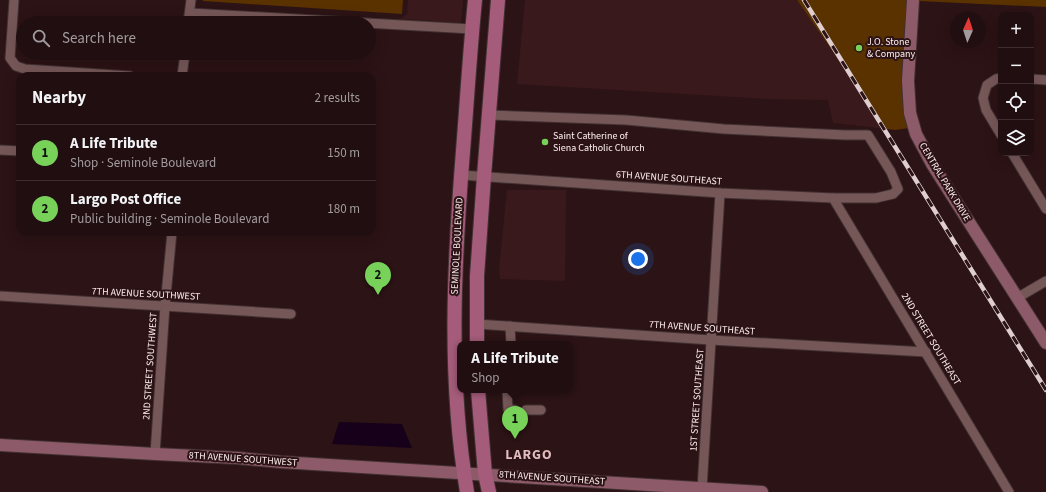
<!DOCTYPE html>
<html lang="en">
<head>
<meta charset="utf-8">
<style>
	:root { --surface:#210e10; --page:#291719; --text:#f1f3f6; --muted:#a29c9f; --line:#3e2e30; --accent:#78d259 }
	body { margin:0; font-family:"Source Sans 3",sans-serif; background:var(--page); color:var(--text) }
	.controls { position:absolute; right:12px; top:12px; display:grid; overflow:hidden; border-radius:8px; box-shadow:0 4px 16px #0002 }
	.controls button { width:36px; height:36px; display:grid; place-items:center; padding:0; border:0; border-bottom:1px solid var(--line); background:var(--surface); color:var(--text); font:20px sans-serif }
	.compass { position:absolute; left:950px; top:12px; width:36px; height:36px; border-radius:50%; background:var(--surface); box-shadow:0 4px 16px #0002; rotate:3deg }
	.you { position:absolute; left:638px; top:259px; width:14px; height:14px; margin:-10px; border:3px solid #fff; border-radius:50%; background:#1a73e8; box-shadow:0 0 0 6px #1a73e833 }
	.badge { display:grid; place-items:center; width:26px; height:26px; border-radius:50%; background:var(--accent); color:#111; font-size:13px; font-weight:700 }
	.pin { position:absolute; translate:-50% -33px; filter:drop-shadow(0 1px 2px #0008) }
	.pin::after { content:''; position:absolute; top:21px; width:14px; height:12px; background:inherit; clip-path:polygon(0 0,100% 0,50% 100%) }
	.popup { position:absolute; left:457px; top:341px; width:116px; height:52px; box-sizing:border-box; display:grid; place-content:center; border-radius:8px; background:var(--surface); filter:drop-shadow(0 1px 3px #0005); font-size:13px; white-space:nowrap; color:var(--muted) }
	.popup b { font-size:15px; color:var(--text) }
	.popup::after { content:''; position:absolute; left:50%; top:100%; margin-left:-8px; border:8px solid transparent; border-top-color:var(--surface) }
	.list { margin:0; padding:0; list-style:none }
	h2 { display:flex; justify-content:space-between; align-items:center; height:52px; margin:0; padding:0 16px; font-size:17px }
	h2 small { font-size:13px; font-weight:400; color:var(--muted) }
	.list li { display:grid; grid-template-columns:26px 1fr auto; gap:12px; align-items:center; box-sizing:border-box; height:56px; padding:0 16px; border-top:1px solid var(--line) }
	.list b { display:block; font-size:15px; white-space:nowrap }
	.list p { margin:0; font-size:13px; white-space:nowrap; color:var(--muted) }
	.list em { font-size:13px; font-style:normal; color:var(--muted) }
	.icon { flex:none; width:22px; height:22px; fill:none; stroke:currentColor; stroke-width:2; stroke-linecap:round; stroke-linejoin:round }
	.map { position:relative; flex:none; width:1046px; height:492px; overflow:hidden }
	.search { position:absolute; background:var(--surface); box-shadow:0 4px 16px #0002; left:16px; top:16px; width:360px; height:44px; display:flex; align-items:center; gap:10px; box-sizing:border-box; padding:0 14px; border-radius:22px; color:var(--muted); font-size:15px }
	.panel { position:absolute; background:var(--surface); box-shadow:0 4px 16px #0002; left:16px; top:72px; width:360px; height:164px; border-radius:12px }
	.map>svg:first-child { display:block }
	.built { fill:#3a191c }
	.green { fill:#5a3200 }
	.water { fill:#170019 }
	.lines { fill:none; stroke-linecap:round; stroke-linejoin:round }
	.street-casing { stroke:#423132; stroke-width:11 }
	.secondary-casing { stroke:#423132; stroke-width:14 }
	.primary-casing { stroke:#423132; stroke-width:16 }
	.street { stroke:#765758; stroke-width:9 }
	.secondary { stroke:#8d5a69; stroke-width:12 }
	.primary { stroke:#a45c7a; stroke-width:14 }
	.rail-casing { stroke:#dfcecf; stroke-width:4.5 }
	.rail { stroke:#2c1315; stroke-width:3; stroke-dasharray:9; stroke-linecap:butt }
	.poi-dot { fill:#78d259; stroke:#2c1315; stroke-width:1.5 }
	.labels { text-anchor:middle; dominant-baseline:central; stroke-width:4; stroke-linejoin:round; paint-order:stroke }
	.poi-label { font-size:10px; fill:#ffeff0; stroke:#2c1315; text-anchor:start }
	.street-label { font-size:10px; fill:#ffeff0; stroke:#2c1315 }
	.district-label { font-size:14px; font-weight:bold; letter-spacing:1px; fill:#e1bdbf; stroke:#2c1315 }
</style>
</head>
<body>
<div class="map">
<svg width="1046" height="492" viewBox="0 0 1046 492">
	<rect width="100%" height="100%" fill="#2c1315"/>
	<g class="built">
		<polygon points="408,0 463,0 461,23 378,17 402,18 407,14"/>
		<polygon points="525,0 797,0 887,129 833,123 828,100 768,99 517,84"/>
		<polygon points="507,190 566,190 565,281 500,279 499,270"/>
	</g>
	<g class="green">
		<polygon points="203,0 403,0 402,14 203,1"/>
		<polygon points="797,0 908,0 907,1 908,10 909,128 895,130 887,129"/>
		<polygon points="918,0 1046,0 1046,7 918,1"/>
	</g>
	<polygon class="water" points="339,422 402,424 412,448 332,444"/>
	<g class="lines">
		<defs>
			<g id="street">
				<polyline points="14,0 10,58 16,66 25,69 130,76"/>
				<polyline points="190,13 472,29"/>
				<polyline points="188,23 191,0"/>
				<polyline points="182,76 185,53"/>
				<polyline points="1001,78 996,79 987,85 983,98 986,110 1001,135"/>
				<polyline points="1031,79 1046,80"/>
				<polyline points="0,150 20,151"/>
				<polyline points="1012,153 1046,209"/>
				<polyline points="461,175 720,193 833,198 876,198 893,194 898,189 891,172 868,135 845,135 724,129 626,120 489,115"/>
				<polyline points="833,198 1009,492"/>
				<polyline points="0,296 291,314"/>
				<polyline points="1017,298 1046,281"/>
				<polyline points="476,324 711,340 926,352"/>
				<polyline points="510,326 511,344"/>
				<polyline points="507,390 508,409 515,410"/>
				<polyline points="526,410 541,410"/>
				<polyline points="155,454 165,306 172,232"/>
				<polyline points="702,489 720,193"/>
			</g>
			<g id="secondary">
				<polyline points="913,0 908,81 910,113 916,134 932,164 1046,343"/>
				<polyline points="0,445 155,454 238,458 281,462 762,492"/>
			</g>
			<g id="primary">
				<polyline points="477,344 477,276 484,176 498,0"/>
				<polyline points="478,390 485,474 489,492"/>
				<path d="M467,492C448,379 454,264 463,151C467,101 470,50 475,0"/>
			</g>
		</defs>
		<use href="#street" class="street-casing"/>
		<use href="#secondary" class="secondary-casing"/>
		<use href="#primary" class="primary-casing"/>
		<use href="#street" class="street"/>
		<use href="#secondary" class="secondary"/>
		<use href="#primary" class="primary"/>
		<defs>
			<polyline id="rail" points="804,0 1046,390"/>
		</defs>
		<use href="#rail" class="rail-casing"/>
		<use href="#rail" class="rail"/>
	</g>
	<g class="poi-dot">
		<circle cx="859" cy="48" r="4"/>
		<circle cx="545" cy="142" r="4"/>
	</g>
	<g class="labels">
		<g class="poi-label">
			<text x="867" y="42">J.O. Stone<tspan x="867" dy="12">&amp; Company</tspan></text>
			<text x="553" y="136">Saint Catherine of<tspan x="553" dy="12">Siena Catholic Church</tspan></text>
		</g>
		<g class="street-label">
			<text transform="translate(669 178) rotate(4)">6TH AVENUE SOUTHEAST</text>
			<text transform="translate(945 182) rotate(59)">CENTRAL PARK DRIVE</text>
			<text transform="translate(457 246) rotate(-87)">SEMINOLE BOULEVARD</text>
			<text transform="translate(146 294) rotate(3)">7TH AVENUE SOUTHWEST</text>
			<text transform="translate(702 328) rotate(4)">7TH AVENUE SOUTHEAST</text>
			<text transform="translate(931 339) rotate(59)">2ND STREET SOUTHEAST</text>
			<text transform="translate(150 366) rotate(-86)">2ND STREET SOUTHWEST</text>
			<text transform="translate(697 400) rotate(-86)">1ST STREET SOUTHEAST</text>
			<text transform="translate(243 459) rotate(4)">8TH AVENUE SOUTHWEST</text>
			<text transform="translate(552 478) rotate(4)">8TH AVENUE SOUTHEAST</text>
		</g>
		<g class="district-label">
			<text x="529" y="455">LARGO</text>
		</g>
	</g>
</svg>
<div class="controls">
<button>+</button>
<button>−</button>
<button><svg class="icon" aria-label="locate" viewBox="0 0 24 24"><circle cx="12" cy="12" r="6"/><path d="M12 2v4M12 18v4M2 12h4M18 12h4"/></svg></button>
<button><svg class="icon" aria-label="layers" viewBox="0 0 24 24"><path d="M12 4l9 5-9 5-9-5zM3 14l9 5 9-5"/></svg></button>
</div>
<svg class="compass" viewBox="-18 -18 36 36"><path d="M0-13l5 13h-10z" fill="#e53935"/><path d="M0 13l5-13h-10z" fill="#a29c9f"/></svg>
<div class="you"></div>
<div class="pin badge" style="left:515px;top:439px">1</div>
<div class="popup"><b>A Life Tribute</b>Shop</div>
<div class="pin badge" style="left:378px;top:295px">2</div>
<div class="search"><svg class="icon" aria-label="search" viewBox="0 0 24 24"><circle cx="10" cy="10" r="6"/><path d="M15 15l6 6"/></svg>Search here</div>
<section class="panel">
<h2>Nearby<small>2 results</small></h2>
<ul class="list">
<li><span class="badge">1</span><div><b>A Life Tribute</b><p>Shop · Seminole Boulevard</p></div><em>150 m</em></li>
<li><span class="badge">2</span><div><b>Largo Post Office</b><p>Public building · Seminole Boulevard</p></div><em>180 m</em></li>
</ul>
</section>
</div>
</body>
</html>
